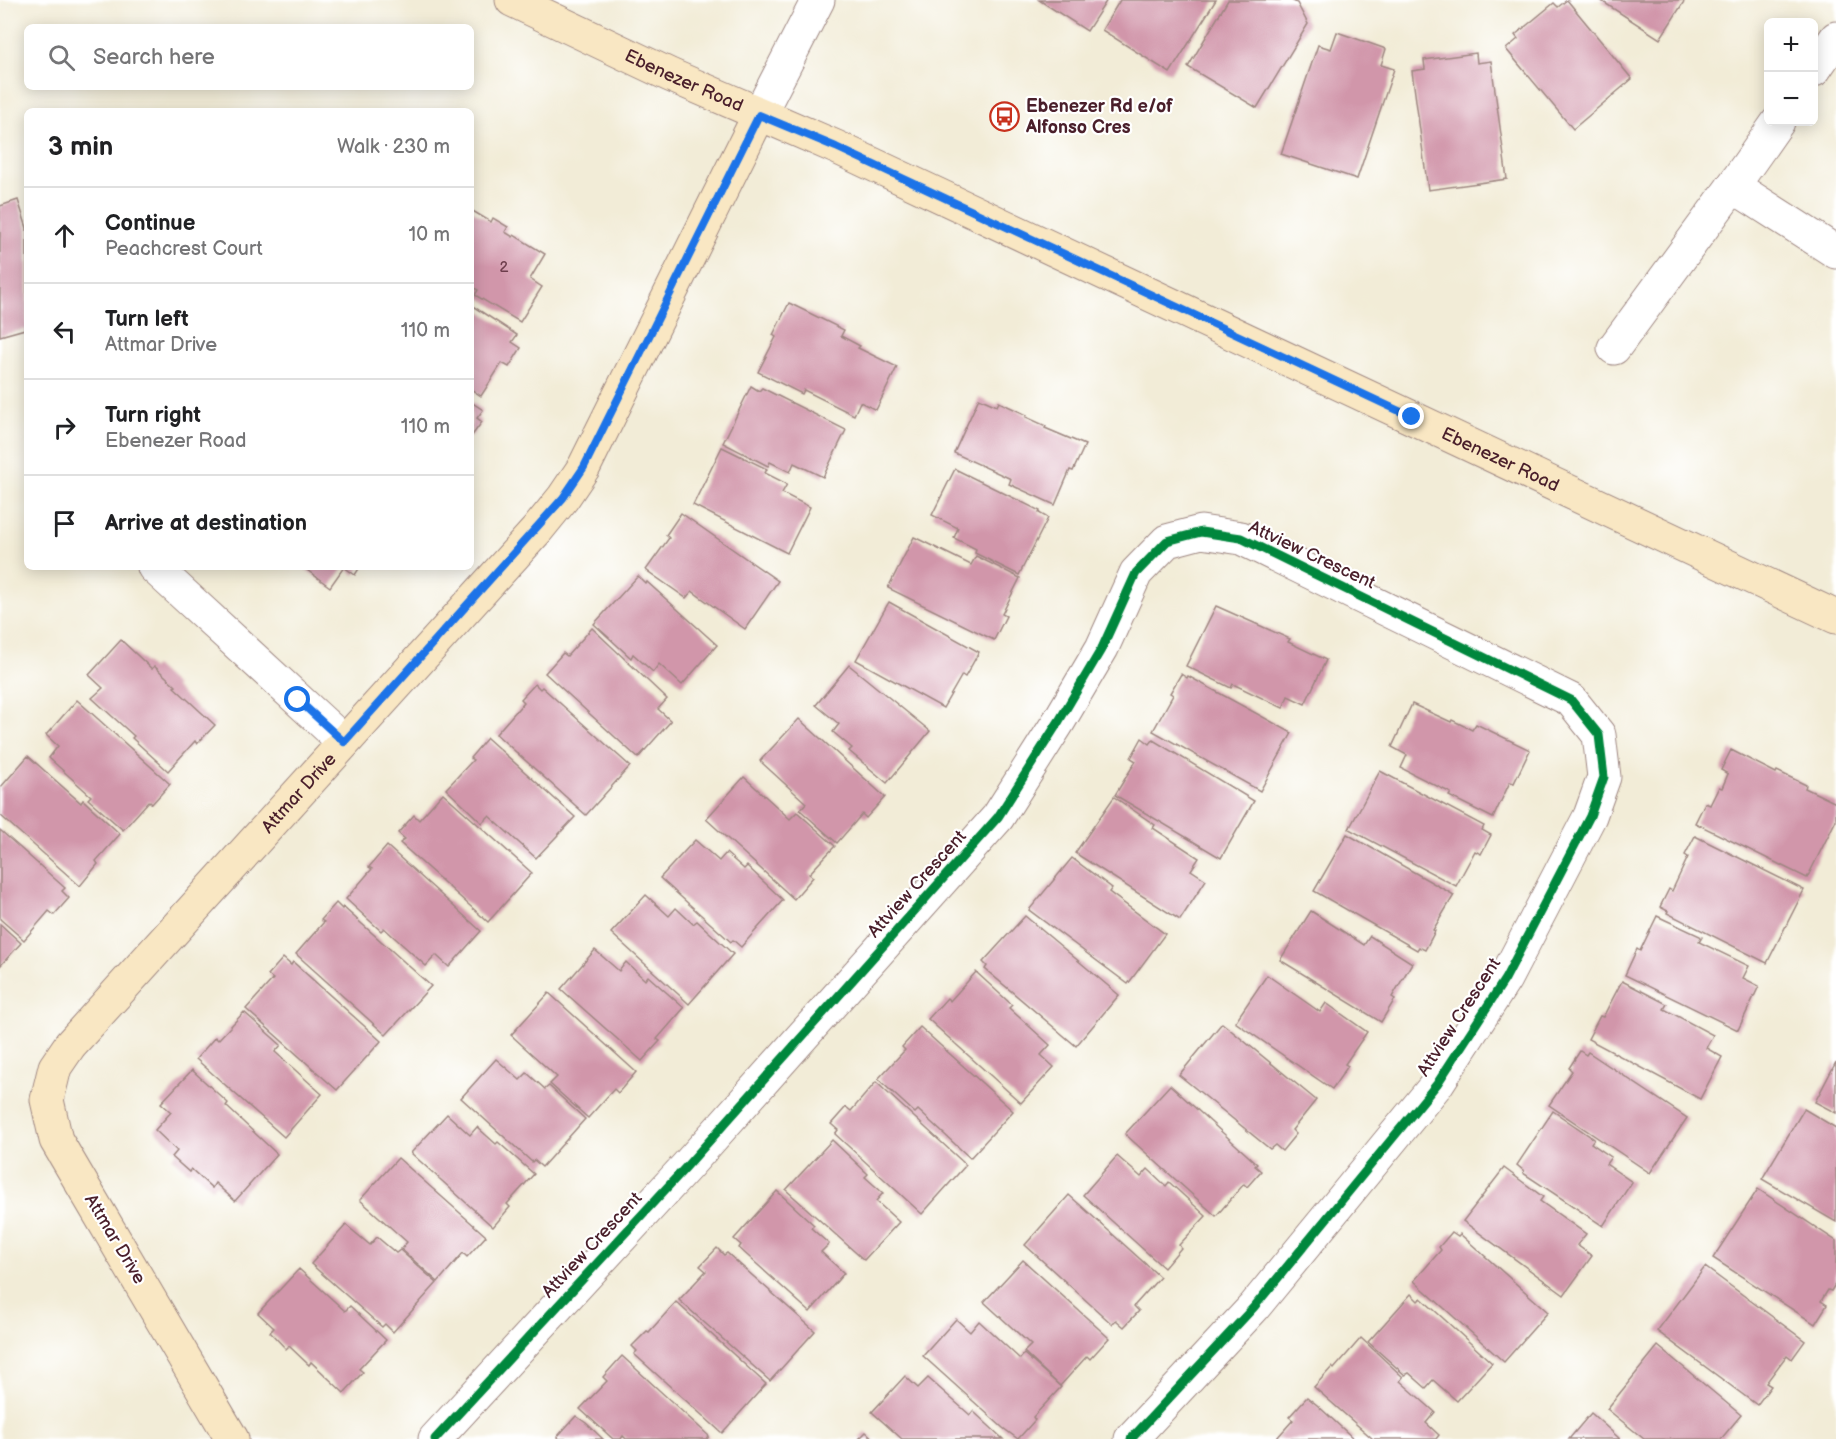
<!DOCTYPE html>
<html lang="en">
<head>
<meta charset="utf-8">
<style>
	:root { --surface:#fff; --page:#f2f2f2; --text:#202124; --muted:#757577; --line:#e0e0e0 }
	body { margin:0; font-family:"Balsamiq Sans",sans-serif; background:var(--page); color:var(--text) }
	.controls { position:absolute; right:18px; top:18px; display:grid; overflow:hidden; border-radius:9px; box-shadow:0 3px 15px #0003 }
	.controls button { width:54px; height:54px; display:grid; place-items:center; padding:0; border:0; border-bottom:2px solid var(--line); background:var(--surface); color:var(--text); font:30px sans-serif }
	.stop { position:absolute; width:18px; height:18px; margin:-14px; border:4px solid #1a73e8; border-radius:50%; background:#fff }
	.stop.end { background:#1a73e8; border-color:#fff; box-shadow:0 2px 6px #0008 }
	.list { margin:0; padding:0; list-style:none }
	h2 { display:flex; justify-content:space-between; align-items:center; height:78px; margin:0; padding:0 24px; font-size:26px }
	h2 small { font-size:20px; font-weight:400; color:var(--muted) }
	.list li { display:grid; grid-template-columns:39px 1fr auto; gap:18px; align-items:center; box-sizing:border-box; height:96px; padding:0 24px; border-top:2px solid var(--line) }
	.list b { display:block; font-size:22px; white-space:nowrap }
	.list p { margin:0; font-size:20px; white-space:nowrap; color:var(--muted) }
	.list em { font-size:20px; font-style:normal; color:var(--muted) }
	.icon { flex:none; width:33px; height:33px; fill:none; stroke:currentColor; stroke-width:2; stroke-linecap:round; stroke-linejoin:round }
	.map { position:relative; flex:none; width:1836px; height:1439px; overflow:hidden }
	.search { position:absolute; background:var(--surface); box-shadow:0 3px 15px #0003; left:24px; top:24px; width:450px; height:66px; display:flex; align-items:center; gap:15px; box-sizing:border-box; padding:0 21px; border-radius:9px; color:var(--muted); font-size:22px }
	.panel { position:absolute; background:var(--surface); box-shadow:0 3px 15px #0003; left:24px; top:108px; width:450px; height:462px; border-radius:9px }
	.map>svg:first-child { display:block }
	.building { fill:#d196aa }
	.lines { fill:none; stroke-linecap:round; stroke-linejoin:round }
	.street-casing { stroke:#9e8681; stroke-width:35 }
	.secondary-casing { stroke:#9e8681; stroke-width:35 }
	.street { stroke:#fff; stroke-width:33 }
	.secondary { stroke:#f9e7c3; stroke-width:33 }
	.cycleway-casing { stroke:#fff; stroke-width:13 }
	.cycleway { stroke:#00873e; stroke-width:9 }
	.route { stroke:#1a73e8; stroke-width:8 }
	.labels { text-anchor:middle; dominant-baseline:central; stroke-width:4.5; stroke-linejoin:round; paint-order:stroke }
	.number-label { font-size:15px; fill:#6c3d4b }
	.street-label { font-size:18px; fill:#4a1f2b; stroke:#fff }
	.poi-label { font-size:18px; font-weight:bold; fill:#4a1f2b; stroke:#fff; text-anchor:start }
</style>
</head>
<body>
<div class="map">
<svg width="1836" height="1439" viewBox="0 0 1836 1439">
	<rect width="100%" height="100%" fill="#fff"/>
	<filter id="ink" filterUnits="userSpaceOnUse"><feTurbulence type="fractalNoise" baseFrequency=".0167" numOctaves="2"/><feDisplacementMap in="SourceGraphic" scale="12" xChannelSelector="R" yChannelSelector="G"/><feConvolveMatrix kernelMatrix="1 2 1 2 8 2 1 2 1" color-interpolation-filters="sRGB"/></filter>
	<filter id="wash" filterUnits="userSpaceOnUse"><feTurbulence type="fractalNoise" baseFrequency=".008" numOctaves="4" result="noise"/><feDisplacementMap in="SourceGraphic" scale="24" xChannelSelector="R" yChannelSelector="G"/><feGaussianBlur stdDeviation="1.35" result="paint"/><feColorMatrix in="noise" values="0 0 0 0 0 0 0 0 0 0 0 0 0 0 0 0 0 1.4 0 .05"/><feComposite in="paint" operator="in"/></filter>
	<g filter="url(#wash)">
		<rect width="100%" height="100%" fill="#f2ecd7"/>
		<g id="blocks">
			<g class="building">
				<polygon points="1039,0 1107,0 1087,31"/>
				<polygon points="1120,0 1216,0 1170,73 1102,30"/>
				<polygon points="1228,0 1291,0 1297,3 1308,24 1257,108 1188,67"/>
				<polygon points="1567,0 1632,79 1573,129 1506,49 1518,39 1515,35 1554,3 1558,7"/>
				<polygon points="1600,0 1685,0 1660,39"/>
				<polygon points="1337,32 1386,49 1381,65 1394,69 1357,179 1281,154 1318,45 1331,49"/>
				<polygon points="1476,53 1477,63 1491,61 1507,179 1428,190 1412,71 1425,69 1424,60"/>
				<polygon points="18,200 27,228 27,334 25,329 0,336 0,206"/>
				<polygon points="471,210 491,222 493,218 508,227 505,232 513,237 514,235 545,254 530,279 542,287 520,322 475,295 478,290 471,286"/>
				<polygon points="789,303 844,330 841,336 860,346 858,348 897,367 876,410 860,402 854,415 804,390 802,394 758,372 776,337 773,335"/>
				<polygon points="471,305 517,335 512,342 521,348 509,367 502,363 481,396 471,389"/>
				<polygon points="751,386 759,391 762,388 846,430 823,477 794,463 790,472 770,462 768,466 723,443"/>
				<polygon points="979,398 997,406 999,402 1027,415 1026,417 1046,426 1045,428 1085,445 1073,471 1070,470 1055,505 1009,484 1011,479 954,453"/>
				<polygon points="471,402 483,410 477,418 482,422 471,437"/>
				<polygon points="722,447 767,469 765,473 787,484 782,493 810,507 787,553 693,505"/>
				<polygon points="955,469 1040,511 1039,513 1048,518 1019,575 975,553 976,549 954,538 958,528 932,515"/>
				<polygon points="681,513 778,581 745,629 692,591 686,598 646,570 669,538 666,535"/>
				<polygon points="914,537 971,565 976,556 1020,578 1002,614 1006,616 994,640 888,588"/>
				<polygon points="303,567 360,567 355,575 344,567 330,587"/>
				<polygon points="638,576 646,584 647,582 717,645 682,685 659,664 653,672 633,654 631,658 594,624"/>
				<polygon points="889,602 979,652 965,677 962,675 943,708 856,660"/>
				<polygon points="1216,606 1290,639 1288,642 1326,660 1305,704 1288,696 1283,708 1233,684 1231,688 1186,666"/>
				<polygon points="592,628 667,699 658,709 671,721 638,758 545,673 563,653 567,656"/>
				<polygon points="121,640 152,669 154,666 176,686 174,687 215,725 197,744 195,741 168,771 132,738 134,736 92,698 103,688 89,675"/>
				<polygon points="849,665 930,731 887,783 849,751 852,748 833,732 839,724 816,705"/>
				<polygon points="1181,674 1187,678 1188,676 1292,733 1260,791 1153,731 1173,695 1170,693"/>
				<polygon points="535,684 540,689 542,687 630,766 586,815 496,734 524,702 521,699"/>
				<polygon points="77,700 170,784 152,804 149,801 123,830 88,799 91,796 49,758 58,746 46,735"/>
				<polygon points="1412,704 1451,722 1452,720 1472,730 1476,724 1530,750 1514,783 1510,782 1493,818 1449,796 1451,793 1401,768 1407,755 1392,747"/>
				<polygon points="799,719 885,797 866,818 862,814 837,843 800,810 806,803 760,761"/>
				<polygon points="487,738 575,817 536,858 489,816 482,823 446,789 473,760 470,758"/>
				<polygon points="1142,738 1150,744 1153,740 1254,801 1221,858 1115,795 1136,761 1131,758"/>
				<polygon points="1731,750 1776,773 1777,771 1806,785 1805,788 1836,803 1836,820 1807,878 1695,823 1705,803 1710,805 1719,787 1722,788 1728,774 1721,770"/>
				<polygon points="28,756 81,803 83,800 120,834 96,861 98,864 80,886 0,815 0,788"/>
				<polygon points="1380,771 1484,826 1482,830 1491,835 1481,854 1475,851 1456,886 1349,829"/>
				<polygon points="744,777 790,819 797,812 835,846 809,874 813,877 794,899 706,819"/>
				<polygon points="443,793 532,873 488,922 400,843 405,839 398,833 414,815 419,820"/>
				<polygon points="1114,797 1155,825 1153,828 1199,858 1191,870 1206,880 1180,920 1075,853"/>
				<polygon points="0,830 65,888 62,891 69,898 54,915 49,911 24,940 0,919"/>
				<polygon points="1347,834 1454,895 1433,930 1435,931 1425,950 1419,947 1417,950 1314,891"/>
				<polygon points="1695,836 1804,890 1767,963 1667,913 1668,911 1660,907 1669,889 1672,891 1688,857 1685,855"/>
				<polygon points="695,840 719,861 726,853 744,869 747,866 783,900 741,947 733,940 731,942 660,878"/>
				<polygon points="387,846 481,931 449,967 436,955 426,966 384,928 381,931 346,899 372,869 369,867"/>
				<polygon points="1072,858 1112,888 1109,892 1165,934 1128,984 1029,910"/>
				<polygon points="646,895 669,916 676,908 693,924 697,921 733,954 689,1004 611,933"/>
				<polygon points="336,903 342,909 343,907 431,986 386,1035 296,954 324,922 321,920"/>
				<polygon points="1311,911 1364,945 1370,936 1412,963 1392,997 1395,999 1381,1022 1280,960"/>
				<polygon points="1025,916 1119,995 1076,1046 985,969 987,966 983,962"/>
				<polygon points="1657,916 1702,937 1699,942 1749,966 1743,978 1759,986 1738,1030 1625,975 1637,949 1640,951"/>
				<polygon points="0,924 21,943 0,966"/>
				<polygon points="595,950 619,971 626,962 645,980 648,976 684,1008 657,1039 660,1041 642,1061 561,989"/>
				<polygon points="283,958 291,965 293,962 381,1041 337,1090 246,1009 273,979 268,975"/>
				<polygon points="976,972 1012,1005 1009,1008 1050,1045 1041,1055 1054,1067 1021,1103 928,1019 947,998 950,1001"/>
				<polygon points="1267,975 1320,1012 1326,1003 1367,1032 1345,1064 1348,1066 1332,1089 1235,1022"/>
				<polygon points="1622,981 1667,1004 1664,1009 1713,1035 1706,1048 1722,1057 1700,1099 1588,1039 1600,1016 1603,1017"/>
				<polygon points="549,993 636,1072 618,1093 614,1089 588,1118 550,1084 557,1077 511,1035"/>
				<polygon points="244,1012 281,1045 275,1052 322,1094 284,1137 196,1059 215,1037 218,1040"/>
				<polygon points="1222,1023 1316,1100 1292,1130 1296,1134 1282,1151 1275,1145 1270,1149 1179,1075"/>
				<polygon points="920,1027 1013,1111 970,1158 918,1110 915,1113 878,1079 905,1050 902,1047"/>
				<polygon points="1580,1051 1586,1055 1588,1052 1687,1118 1650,1173 1549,1105 1572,1071 1569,1068"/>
				<polygon points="496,1059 520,1080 527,1073 545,1089 549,1086 585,1119 542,1167 534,1160 532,1162 461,1098"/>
				<polygon points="1836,1062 1836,1113 1815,1102"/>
				<polygon points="192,1070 228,1103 226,1106 277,1154 235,1201 215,1183 212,1188 191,1169 189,1172 172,1157 177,1151 155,1130 171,1112 161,1103"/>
				<polygon points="876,1082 966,1165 922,1214 835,1134 838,1130 831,1124 846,1107 851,1111"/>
				<polygon points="1170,1085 1257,1164 1255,1166 1261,1171 1247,1187 1244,1184 1216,1216 1125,1134"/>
				<polygon points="1804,1109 1836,1128 1836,1222 1762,1179"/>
				<polygon points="1553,1111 1594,1139 1591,1143 1611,1157 1606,1164 1632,1182 1603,1226 1523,1173 1524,1171 1517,1165"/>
				<polygon points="447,1114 470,1135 477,1127 496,1144 498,1142 534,1174 507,1204 510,1207 493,1227 411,1153"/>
				<polygon points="832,1140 868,1174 865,1177 883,1193 876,1201 899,1222 864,1260 786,1190"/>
				<polygon points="1117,1156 1141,1177 1148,1169 1166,1186 1169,1182 1206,1216 1179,1245 1181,1248 1164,1268 1083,1195"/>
				<polygon points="398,1158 486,1236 467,1257 463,1253 438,1282 401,1249 407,1242 360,1200"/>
				<polygon points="1504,1168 1543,1197 1540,1201 1586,1234 1577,1245 1592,1256 1564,1295 1463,1221"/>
				<polygon points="1758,1189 1836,1241 1836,1283 1831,1291 1828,1290 1821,1301 1827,1305 1815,1324 1713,1258"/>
				<polygon points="777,1191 814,1225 811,1228 829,1244 821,1252 844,1273 810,1312 739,1248 741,1245 734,1239"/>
				<polygon points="1069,1195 1160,1277 1134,1306 1139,1311 1124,1327 1116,1320 1112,1324 1025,1245"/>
				<polygon points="346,1225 370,1245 377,1237 396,1253 400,1250 437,1283 393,1332 385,1324 382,1327 311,1264"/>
				<polygon points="1452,1232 1458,1236 1460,1234 1548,1312 1504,1362 1414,1281 1441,1250 1439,1247"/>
				<polygon points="717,1248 724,1255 727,1253 815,1331 770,1381 679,1300 706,1271 700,1266"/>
				<polygon points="1023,1260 1109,1338 1090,1359 1087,1356 1060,1386 1024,1352 1031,1345 984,1302"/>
				<polygon points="1705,1267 1805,1341 1792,1359 1787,1355 1766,1383 1771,1386 1757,1405 1657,1331"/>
				<polygon points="299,1269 345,1311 350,1306 386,1340 359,1369 363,1372 344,1393 311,1362 309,1365 289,1346 286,1349 270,1332 274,1328 258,1313"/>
				<polygon points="1411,1294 1418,1301 1421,1298 1492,1363 1457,1401 1433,1380 1426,1388 1409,1373 1405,1375 1368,1342"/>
				<polygon points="676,1302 766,1384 722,1433 634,1354 637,1351 632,1346 647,1331 649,1332"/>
				<polygon points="956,1319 970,1332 979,1321 1020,1359 1024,1354 1061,1387 1033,1417 1035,1420 1018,1439 1003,1428 923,1356"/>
				<polygon points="1361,1338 1403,1377 1400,1381 1435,1412 1426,1423 1439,1435 1436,1439 1373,1439 1314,1387 1332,1367 1334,1369"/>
				<polygon points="1658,1346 1741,1415 1721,1439 1644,1439 1607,1409"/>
				<polygon points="622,1356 709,1436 707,1439 626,1439 623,1436 621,1439 613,1439 580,1409 607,1381 603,1377"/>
				<polygon points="905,1376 918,1388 928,1378 970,1415 973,1411 1003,1439 902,1439 872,1412"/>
				<polygon points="1307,1397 1317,1405 1354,1439 1276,1439 1293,1420 1289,1417"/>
				<polygon points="1591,1413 1620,1439 1569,1439"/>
				<polygon points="576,1416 586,1423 603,1439 560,1439 557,1437"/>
				<polygon points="866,1432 874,1439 859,1439"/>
			</g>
		</g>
	</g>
	<g filter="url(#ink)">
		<use href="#blocks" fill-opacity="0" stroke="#9e8681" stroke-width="1.5"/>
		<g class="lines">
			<defs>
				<g id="street">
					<polyline points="1814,70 1836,38"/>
					<polyline points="759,115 818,0"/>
					<polyline points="1733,186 1836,252"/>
					<polyline points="1614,348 1733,186 1778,122"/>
					<polyline points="154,567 344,742"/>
					<polyline points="435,1439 686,1167 998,817 1059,721 1102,648 1136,573 1167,541 1201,532 1241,538 1571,700 1599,735 1604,777 1590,816 1505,979 1437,1084 1254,1307 1131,1439"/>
				</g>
				<g id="secondary">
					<path id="s1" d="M512,0L670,75L836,147L1836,617"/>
					<path id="s2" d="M232,1439L56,1140L47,1100L55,1067L70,1045L537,530L563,498L584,467L759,115"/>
				</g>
			</defs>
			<use href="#street" class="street-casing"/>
			<use href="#secondary" class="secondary-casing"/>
			<use href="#street" class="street"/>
			<use href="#secondary" class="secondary"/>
			<defs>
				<polyline id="cycleway" points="435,1439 686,1167 998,817 1059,721 1102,648 1136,573 1167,541 1201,532 1241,538 1571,700 1599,735 1604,777 1590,816 1505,979 1437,1084 1254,1307 1131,1439"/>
			</defs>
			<use href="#cycleway" class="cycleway-casing"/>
			<use href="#cycleway" class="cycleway"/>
		</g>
	</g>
	<g class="lines" filter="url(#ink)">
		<polyline class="route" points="298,700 344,742 563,498 584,467 759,115 836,147 1412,417"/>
	</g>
	<defs>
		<symbol id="bus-ring" viewBox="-11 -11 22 22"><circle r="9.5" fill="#fff" stroke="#c8321e" stroke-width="1.5"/><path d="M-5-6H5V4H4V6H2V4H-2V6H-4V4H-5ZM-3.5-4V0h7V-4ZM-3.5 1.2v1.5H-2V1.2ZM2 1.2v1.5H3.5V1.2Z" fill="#c8321e"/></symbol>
	</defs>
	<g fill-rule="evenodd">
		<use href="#bus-ring" x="988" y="100" width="33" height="33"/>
	</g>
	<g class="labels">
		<g class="number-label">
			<text x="504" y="267">2</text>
		</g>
		<g class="street-label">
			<text stroke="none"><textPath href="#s1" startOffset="190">Ebenezer Road</textPath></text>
			<text stroke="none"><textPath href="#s1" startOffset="1090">Ebenezer Road</textPath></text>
			<text transform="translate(1312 555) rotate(25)">Attview Crescent</text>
			<text stroke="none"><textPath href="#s2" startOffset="789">Attmar Drive</textPath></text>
			<text transform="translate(917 884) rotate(-48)">Attview Crescent</text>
			<text transform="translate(1459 1017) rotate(-57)">Attview Crescent</text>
			<text transform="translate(115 1239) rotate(59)">Attmar Drive</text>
			<text transform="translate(592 1245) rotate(-47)">Attview Crescent</text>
		</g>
		<g class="poi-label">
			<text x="1026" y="106">Ebenezer Rd e/of<tspan x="1026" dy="21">Alfonso Cres</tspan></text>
		</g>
	</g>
</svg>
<div class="controls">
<button>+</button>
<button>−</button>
</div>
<div class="stop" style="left:298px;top:700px"></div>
<div class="stop end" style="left:1412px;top:417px"></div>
<div class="search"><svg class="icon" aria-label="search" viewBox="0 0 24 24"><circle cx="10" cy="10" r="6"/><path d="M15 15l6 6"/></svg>Search here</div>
<section class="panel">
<h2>3 min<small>Walk · 230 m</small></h2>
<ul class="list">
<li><svg class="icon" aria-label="ahead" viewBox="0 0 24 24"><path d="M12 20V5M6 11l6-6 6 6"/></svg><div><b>Continue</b><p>Peachcrest Court</p></div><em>10 m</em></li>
<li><svg class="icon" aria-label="left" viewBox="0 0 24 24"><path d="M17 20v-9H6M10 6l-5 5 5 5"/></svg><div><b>Turn left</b><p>Attmar Drive</p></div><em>110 m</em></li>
<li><svg class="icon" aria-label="right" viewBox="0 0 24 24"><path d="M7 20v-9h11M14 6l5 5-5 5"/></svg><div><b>Turn right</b><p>Ebenezer Road</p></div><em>110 m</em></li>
<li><svg class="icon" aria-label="arrive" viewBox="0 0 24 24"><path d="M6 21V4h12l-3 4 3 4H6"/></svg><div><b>Arrive at destination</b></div></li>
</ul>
</section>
</div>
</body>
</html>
